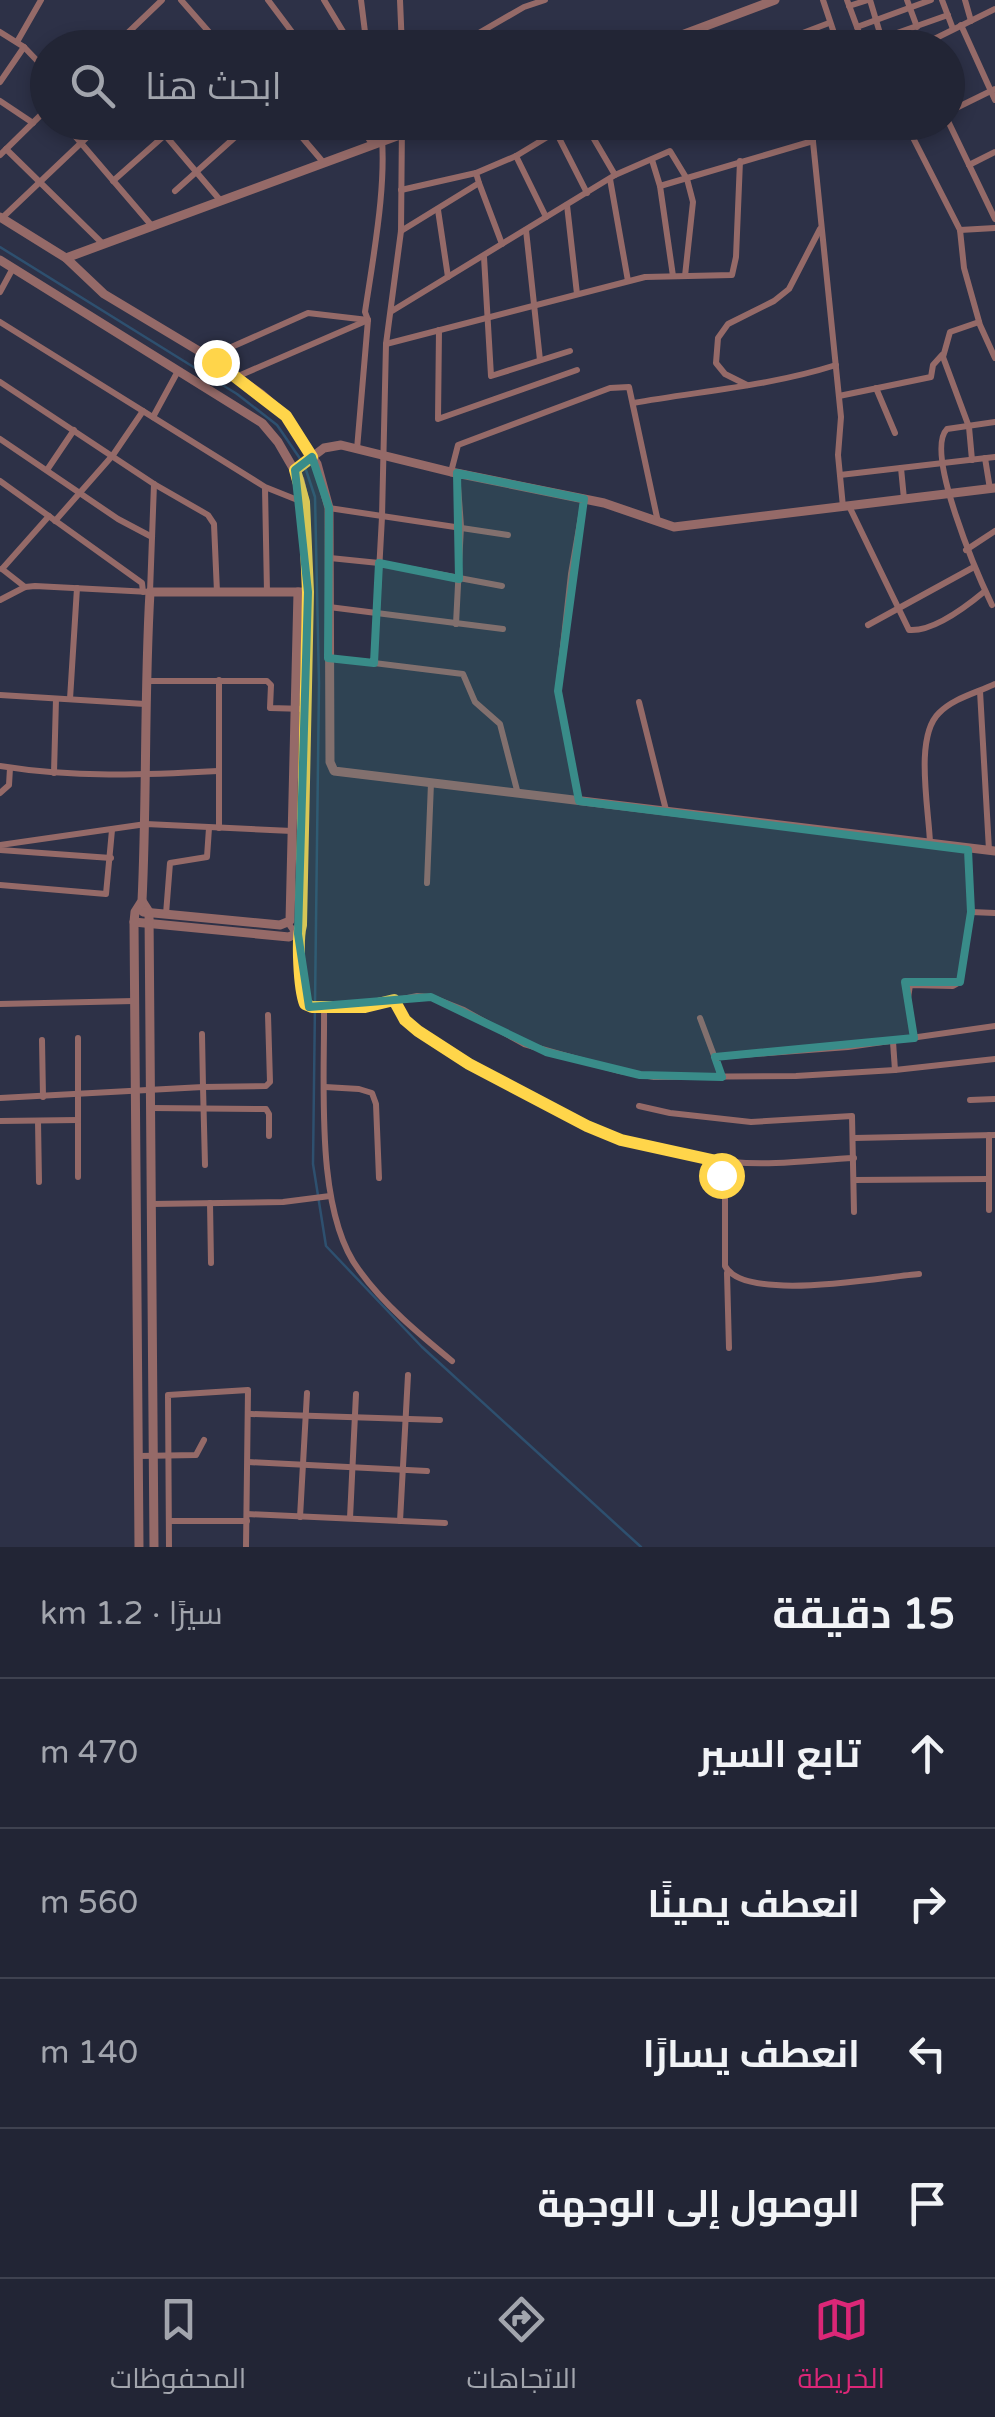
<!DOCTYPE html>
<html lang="ar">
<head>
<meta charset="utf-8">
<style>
	:root { --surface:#222535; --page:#2e3141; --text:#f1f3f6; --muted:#a2a5ad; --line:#3f4250; --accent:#db2777 }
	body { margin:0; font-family:"Varela Round",Cairo,sans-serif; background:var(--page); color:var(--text); direction:rtl }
	.stop { position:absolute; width:30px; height:30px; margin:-22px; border:8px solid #ffd54a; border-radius:50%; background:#fff }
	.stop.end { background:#ffd54a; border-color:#fff; box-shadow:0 2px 10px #0008 }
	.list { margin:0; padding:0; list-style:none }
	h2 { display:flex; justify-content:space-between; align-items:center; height:130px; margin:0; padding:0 40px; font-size:42px }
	h2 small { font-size:32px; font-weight:400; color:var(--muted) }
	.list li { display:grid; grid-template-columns:65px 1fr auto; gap:30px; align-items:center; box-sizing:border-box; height:150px; padding:0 40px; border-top:2px solid var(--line) }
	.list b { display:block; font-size:38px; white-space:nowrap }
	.list em { font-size:32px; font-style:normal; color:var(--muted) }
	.icon { flex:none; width:55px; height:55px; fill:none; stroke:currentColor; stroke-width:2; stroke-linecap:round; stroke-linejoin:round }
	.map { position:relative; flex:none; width:995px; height:1547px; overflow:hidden; direction:ltr }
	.search { position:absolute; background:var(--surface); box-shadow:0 5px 15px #0003; left:30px; right:30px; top:30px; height:110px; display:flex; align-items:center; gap:25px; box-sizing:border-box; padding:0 35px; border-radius:55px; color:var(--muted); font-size:38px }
	.sheet { height:730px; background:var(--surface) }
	nav { display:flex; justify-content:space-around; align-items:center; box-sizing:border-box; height:140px; border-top:2px solid var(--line); background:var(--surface); font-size:28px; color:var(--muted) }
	nav a { display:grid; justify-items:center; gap:5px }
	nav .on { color:var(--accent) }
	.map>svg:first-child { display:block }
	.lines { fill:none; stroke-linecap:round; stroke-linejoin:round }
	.stream { stroke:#2e506f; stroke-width:2.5 }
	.minor { stroke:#956a68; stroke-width:6 }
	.tertiary { stroke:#956a68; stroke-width:9 }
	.route { stroke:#ffd54a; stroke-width:12 }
	.marked { fill:#398c89; fill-opacity:0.2; stroke:#398c89; stroke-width:8; stroke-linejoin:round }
</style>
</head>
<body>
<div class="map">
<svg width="995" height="1547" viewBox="0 0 995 1547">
	<rect width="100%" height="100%" fill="#2d3147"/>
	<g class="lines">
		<g class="stream">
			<polyline points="0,247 237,394 277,425 301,460"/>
			<polyline points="305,467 315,497 319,683 313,1164 326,1246 422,1347 641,1547"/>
		</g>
		<g class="minor">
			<polyline points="181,0 223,48"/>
			<polyline points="268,0 304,48"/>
			<polyline points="324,0 353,48"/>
			<polyline points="361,0 367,48"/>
			<polyline points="400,0 402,48"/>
			<polyline points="823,0 839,48"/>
			<polyline points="847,0 864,46"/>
			<polyline points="870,0 882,40"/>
			<polyline points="907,0 917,27"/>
			<polyline points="942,0 953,29"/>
			<polyline points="965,0 971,21"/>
			<polyline points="849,6 868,0"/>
			<polyline points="961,25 995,100"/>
			<polyline points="857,27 931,0"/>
			<polyline points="0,32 24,47 48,72"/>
			<polyline points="17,42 41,0"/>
			<polyline points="863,45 948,15"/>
			<polyline points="112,48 162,0"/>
			<polyline points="453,48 524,7 545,0"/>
			<polyline points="790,48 787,39 829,23"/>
			<polyline points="916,48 995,9"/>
			<polyline points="0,82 24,47"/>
			<polyline points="0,101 33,123"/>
			<polyline points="948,112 995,89"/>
			<polyline points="948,121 995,219"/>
			<polyline points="63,122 152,226"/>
			<polyline points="154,122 220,200"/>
			<polyline points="289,122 323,162"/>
			<polyline points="357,122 373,145"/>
			<polyline points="584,122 615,175"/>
			<polyline points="811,122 841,417 838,455 843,507"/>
			<polyline points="905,122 960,230 964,268 980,325 995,358"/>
			<polyline points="909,130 926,122"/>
			<polyline points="556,132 587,193"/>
			<polyline points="6,149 103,244"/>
			<polyline points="0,155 48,108"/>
			<polyline points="516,156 546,217"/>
			<polyline points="652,160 660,186 673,276"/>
			<polyline points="969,165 995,152"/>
			<polyline points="476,173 516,156 572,122"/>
			<polyline points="610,179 628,281"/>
			<polyline points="113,181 165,135"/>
			<polyline points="479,183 502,244"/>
			<polyline points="660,186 813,141"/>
			<polyline points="175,191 252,122"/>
			<polyline points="567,205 577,294"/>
			<polyline points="438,210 448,277"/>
			<polyline points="2,218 103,122"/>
			<polyline points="526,230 540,360"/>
			<polyline points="960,230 995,228"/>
			<polyline points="401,231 479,183 476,173 401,190"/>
			<polyline points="484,257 491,376 570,351"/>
			<polyline points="0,292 13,268"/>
			<polyline points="392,311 615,175 670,151 687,179 693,202 685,276"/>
			<polyline points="0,322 265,487 305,503"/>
			<polyline points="439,330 438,419 577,370"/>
			<polyline points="386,344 645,277 732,275 736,257 740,161"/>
			<polyline points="209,357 308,313 368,320 357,449"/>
			<path d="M236,377L368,320L365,312C373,258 389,175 380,122"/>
			<polyline points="0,382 154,484 208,515 214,524 217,592"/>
			<polyline points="747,385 725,374 716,363 718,338 728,324 774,301 789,289 820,229"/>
			<polyline points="876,388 895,433"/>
			<polyline points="839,396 931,377 933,365 942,355"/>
			<path d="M633,403C701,391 770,386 836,365"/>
			<polyline points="153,417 178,371"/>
			<polyline points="0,439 118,519 152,537"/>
			<polyline points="985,458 990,489"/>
			<polyline points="972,460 969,427 943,357 950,332 979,322"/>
			<polyline points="901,468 904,499"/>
			<polyline points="47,470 74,430"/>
			<polyline points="451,472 458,445 610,388 629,387 658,522"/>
			<polyline points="840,475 995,457"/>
			<polyline points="0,481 142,583 143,592"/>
			<polyline points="265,488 267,592"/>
			<path d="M849,506L909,630C933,632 967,606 985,591"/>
			<polyline points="329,508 508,535"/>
			<polyline points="55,521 113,455 143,411"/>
			<polyline points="966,550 995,531"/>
			<polyline points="330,558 379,563 502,586"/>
			<polyline points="2,569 49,516"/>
			<polyline points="2,569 25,587"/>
			<polyline points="0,600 25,587 35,586 150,592 154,484"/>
			<path d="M992,605C978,576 924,452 947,429L995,422"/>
			<polyline points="329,607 503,629"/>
			<polyline points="456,624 461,526 457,473"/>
			<polyline points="868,625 974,567"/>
			<polyline points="328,658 374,663 382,517 386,344 401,231 402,122"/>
			<polyline points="374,663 463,674 475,702 500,724 518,794"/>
			<polyline points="147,681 267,681 271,685 270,708 306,709"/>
			<polyline points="980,691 989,850"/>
			<polyline points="0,695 145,704"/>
			<polyline points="70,699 77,588"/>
			<polyline points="639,702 666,810"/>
			<path d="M0,766C73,778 145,775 218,771"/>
			<polyline points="54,773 56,699"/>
			<polyline points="0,793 9,785 10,768"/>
			<polyline points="579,801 558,691 571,574 584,499"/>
			<polyline points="219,828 219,680"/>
			<path d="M930,843C929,810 914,737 939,713C954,698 976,693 995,684"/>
			<polyline points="0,845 146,824 292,831"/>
			<polyline points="0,850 111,858"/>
			<polyline points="427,883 431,783"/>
			<polyline points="0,885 106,894 112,830"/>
			<polyline points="971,912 995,913"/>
			<polyline points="166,914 170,863 207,857 209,828"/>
			<path d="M288,923C314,954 287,985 309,1007H365L417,996L431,997L464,1010L524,1044L620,1071L654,1077L796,1076L895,1070L995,1059"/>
			<path d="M394,1001C414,1038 459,1059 496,1078C576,1121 638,1154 732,1162C772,1166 814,1160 854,1158"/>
			<polyline points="0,1004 134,1001"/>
			<path d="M324,1008C325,1080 314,1211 359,1270C384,1305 419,1334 452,1361"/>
			<polyline points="700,1018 722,1077"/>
			<polyline points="202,1034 203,1087 266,1086 270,1082 268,1015"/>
			<polyline points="78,1038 78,1177"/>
			<polyline points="914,1038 908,998 910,985 953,986 960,982 971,912 968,850"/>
			<polyline points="42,1040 43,1097"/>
			<polyline points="893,1042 895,1070"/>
			<polyline points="715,1057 848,1047 995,1026"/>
			<polyline points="325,1087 359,1089 372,1093 376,1104 379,1178"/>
			<polyline points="0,1098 203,1087 205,1165"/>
			<polyline points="970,1100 995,1099"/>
			<polyline points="639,1106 670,1113 751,1122 852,1116 854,1212"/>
			<polyline points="151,1108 266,1109 269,1114 269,1136"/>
			<polyline points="0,1121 78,1120"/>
			<polyline points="38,1121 39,1182"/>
			<polyline points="854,1138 995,1135"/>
			<path d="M712,1161L725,1189V1266C745,1303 880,1277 919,1274"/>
			<polyline points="854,1180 989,1179"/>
			<polyline points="210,1203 211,1263"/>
			<polyline points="151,1204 283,1202 330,1196"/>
			<polyline points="989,1210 989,1135"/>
			<polyline points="727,1273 729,1348"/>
			<polyline points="251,1414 440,1420"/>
			<polyline points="139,1456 196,1455 204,1440"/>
			<polyline points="248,1462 427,1471"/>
			<polyline points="247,1514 445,1523"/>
			<polyline points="300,1517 307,1393"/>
			<polyline points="350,1518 356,1394"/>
			<polyline points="169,1521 247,1521"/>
			<polyline points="400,1521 408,1375"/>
			<polyline points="169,1547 168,1395 248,1390 246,1547"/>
		</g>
		<g class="tertiary">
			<polyline points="647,48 775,0"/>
			<polyline points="0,217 66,258 104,294 209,357 261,394 286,416 317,464 329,508 330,762 334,771 995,851"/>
			<polyline points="66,258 435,122"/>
			<polyline points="0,260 262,423 278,442 300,480 305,503 308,592 299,932 289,937 134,922"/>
			<polyline points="295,470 324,448 341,445 451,472 604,503 674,527 995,488"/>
			<polyline points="142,901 149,912 154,1547"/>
			<polyline points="143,912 280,925 290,921 298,592"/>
			<path d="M139,1547L134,922L135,912L142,901C147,798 144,695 150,592H308"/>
		</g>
	</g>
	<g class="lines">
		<path class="route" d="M216,362L286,416L312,457L295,470L304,502L308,592L301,925C297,939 299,988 305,1004L312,1007H365L394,1000L405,1020L418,1031L469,1064L587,1126L621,1140L712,1160L721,1175"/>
	</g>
	<path class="marked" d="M312,457L329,508L328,658L374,663L379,563L459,579L457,473L584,499L558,691L579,801L968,850L971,912L960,982H905L914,1038L715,1057L722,1077L640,1075L546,1052L431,997L309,1007L298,934L308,592L295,470Z"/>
</svg>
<div class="stop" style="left:721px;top:1175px"></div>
<div class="stop end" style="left:216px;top:362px"></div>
<div class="search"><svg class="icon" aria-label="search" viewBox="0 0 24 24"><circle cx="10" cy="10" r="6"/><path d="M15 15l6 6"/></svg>ابحث هنا</div>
</div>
<section class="sheet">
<h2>15 دقيقة<small>سيرًا · 1.2 km</small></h2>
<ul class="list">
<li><svg class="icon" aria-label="ahead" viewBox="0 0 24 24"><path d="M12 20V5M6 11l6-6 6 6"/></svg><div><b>تابع السير</b></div><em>470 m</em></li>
<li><svg class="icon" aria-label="right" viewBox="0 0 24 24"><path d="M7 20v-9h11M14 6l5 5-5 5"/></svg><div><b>انعطف يمينًا</b></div><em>560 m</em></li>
<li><svg class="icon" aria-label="left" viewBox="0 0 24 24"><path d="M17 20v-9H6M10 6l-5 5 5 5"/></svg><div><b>انعطف يسارًا</b></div><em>140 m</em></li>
<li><svg class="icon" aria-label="arrive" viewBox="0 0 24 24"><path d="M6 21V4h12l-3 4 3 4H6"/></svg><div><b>الوصول إلى الوجهة</b></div></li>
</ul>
</section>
<nav>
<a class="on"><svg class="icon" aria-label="map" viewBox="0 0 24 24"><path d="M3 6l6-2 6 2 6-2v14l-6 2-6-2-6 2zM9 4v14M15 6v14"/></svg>الخريطة</a>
<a><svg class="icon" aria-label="directions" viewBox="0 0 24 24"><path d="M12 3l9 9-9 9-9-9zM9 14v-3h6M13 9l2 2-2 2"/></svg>الاتجاهات</a>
<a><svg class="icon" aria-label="saved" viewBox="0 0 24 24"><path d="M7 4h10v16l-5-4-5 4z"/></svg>المحفوظات</a>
</nav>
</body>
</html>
